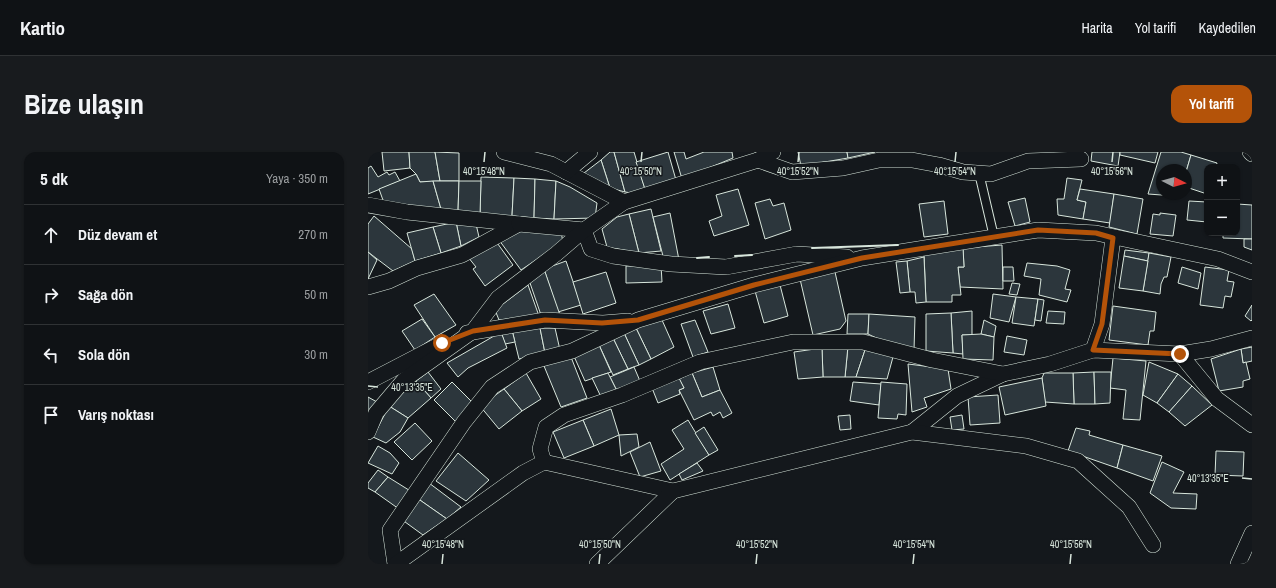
<!DOCTYPE html>
<html lang="tr">
<head>
<meta charset="utf-8">
<style>
	:root { --surface:#0f1215; --page:#181b1e; --text:#f1f3f6; --muted:#9b9ea0; --line:#2f3234; --accent:#b45309 }
	body { margin:0; font-family:"Archivo Narrow",sans-serif; background:var(--page); color:var(--text) }
	.controls { position:absolute; right:12px; top:12px; display:grid; overflow:hidden; border-radius:8px; box-shadow:0 1px 3px #0004 }
	.controls button { width:36px; height:36px; display:grid; place-items:center; padding:0; border:0; border-bottom:1px solid var(--line); background:var(--surface); color:var(--text); font:20px sans-serif }
	.compass { position:absolute; left:788px; top:12px; width:36px; height:36px; border-radius:50%; background:var(--surface); box-shadow:0 1px 3px #0004; rotate:96deg }
	.stop { position:absolute; width:12px; height:12px; margin:-9px; border:3px solid #b45309; border-radius:50%; background:#fff }
	.stop.end { background:#b45309; border-color:#fff; box-shadow:0 1px 4px #0008 }
	.list { margin:0; padding:0; list-style:none }
	h2 { display:flex; justify-content:space-between; align-items:center; height:52px; margin:0; padding:0 16px; font-size:17px }
	h2 small { font-size:13px; font-weight:400; color:var(--muted) }
	.list li { display:grid; grid-template-columns:26px 1fr auto; gap:12px; align-items:center; box-sizing:border-box; height:60px; padding:0 16px; border-top:1px solid var(--line) }
	.list b { display:block; font-size:15px; white-space:nowrap }
	.list em { font-size:13px; font-style:normal; color:var(--muted) }
	.icon { flex:none; width:22px; height:22px; fill:none; stroke:currentColor; stroke-width:2; stroke-linecap:round; stroke-linejoin:round }
	.map { position:relative; flex:none; width:884px; height:412px; overflow:hidden; border-radius:12px }
	header { display:flex; align-items:center; gap:24px; box-sizing:border-box; height:56px; padding:0 20px; background:var(--surface); border-bottom:1px solid var(--line) }
	header strong { font-size:19px }
	nav { display:flex; gap:22px; margin-inline-start:auto; font-size:14px }
	.intro { display:flex; align-items:center; justify-content:space-between; box-sizing:border-box; height:96px; padding:0 24px }
	h1 { margin:0; font-size:28px }
	.button { padding:10px 18px; border-radius:12px; background:var(--accent); color:#fff; font-size:14px; font-weight:700 }
	main { display:flex; gap:24px; padding:0 24px }
	aside { flex:1; background:var(--surface); border-radius:12px; box-shadow:0 1px 3px #0004 }
	.map>svg:first-child { display:block }
	.building { fill:#2c363c; stroke:#d8e6dc }
	.lines { fill:none; stroke-linecap:round; stroke-linejoin:round }
	.service-casing { stroke:#d8e6dc; stroke-width:10 }
	.minor-casing { stroke:#d8e6dc; stroke-width:16 }
	.service { stroke:#14181c; stroke-width:8 }
	.minor { stroke:#14181c; stroke-width:15 }
	.wall { stroke:#d8e6dc; stroke-width:2 }
	.route { stroke:#b45309; stroke-width:5 }
	.ticks { fill:none; stroke:#d8e6dc; stroke-width:1.5 }
	.ticks-label { font-size:10px; text-anchor:middle; fill:#d8e6dc; stroke:#14181c; stroke-width:3; stroke-linejoin:round; paint-order:stroke }
</style>
</head>
<body>
<header>
<strong>Kartio</strong>
<nav><a>Harita</a><a>Yol tarifi</a><a>Kaydedilen</a></nav>
</header>
<div class="intro"><h1>Bize ulaşın</h1><a class="button">Yol tarifi</a></div>
<main>
<aside>
<h2>5 dk<small>Yaya · 350 m</small></h2>
<ul class="list">
<li><svg class="icon" aria-label="ahead" viewBox="0 0 24 24"><path d="M12 20V5M6 11l6-6 6 6"/></svg><div><b>Düz devam et</b></div><em>270 m</em></li>
<li><svg class="icon" aria-label="right" viewBox="0 0 24 24"><path d="M7 20v-9h11M14 6l5 5-5 5"/></svg><div><b>Sağa dön</b></div><em>50 m</em></li>
<li><svg class="icon" aria-label="left" viewBox="0 0 24 24"><path d="M17 20v-9H6M10 6l-5 5 5 5"/></svg><div><b>Sola dön</b></div><em>30 m</em></li>
<li><svg class="icon" aria-label="arrive" viewBox="0 0 24 24"><path d="M6 21V4h12l-3 4 3 4H6"/></svg><div><b>Varış noktası</b></div></li>
</ul>
</aside>
<div class="map">
<svg width="884" height="412" viewBox="0 0 884 412">
	<rect width="100%" height="100%" fill="#14181c"/>
	<g class="building">
		<polygon points="14,0 41,0 42,16 16,19"/>
		<polygon points="41,0 67,0 72,29 52,30 48,22 42,16"/>
		<polygon points="67,0 91,1 91,29 72,29"/>
		<polygon points="242,0 246,0 257,40 242,36 233,8"/>
		<polygon points="246,0 266,0 277,37 264,41 257,40"/>
		<polygon points="300,0 308,28 277,37 268,10"/>
		<polygon points="306,0 316,0 318,7 336,0 364,0 365,6 314,27"/>
		<polygon points="430,0 479,0 480,6 433,14"/>
		<polygon points="479,0 507,0 480,6"/>
		<polygon points="724,0 752,0 750,14 723,9"/>
		<polygon points="752,0 790,0 787,11 752,3"/>
		<polygon points="793,0 813,0 823,3 818,20 818,18 794,18 794,42 807,42 807,44 780,42"/>
		<polygon points="823,3 849,11 848,15 839,15 839,42 818,35 818,20"/>
		<polygon points="233,8 242,36 218,28 216,21"/>
		<polygon points="3,14 10,25 19,20 21,23 27,20 32,29 0,42 0,16"/>
		<polygon points="48,22 52,30 65,29 73,57 16,51 11,37"/>
		<polygon points="113,25 146,26 144,64 112,63"/>
		<polygon points="146,26 167,27 166,66 144,64"/>
		<polygon points="699,26 714,28 709,48 718,50 715,67 690,63 689,47 696,47"/>
		<polygon points="167,27 188,29 186,67 166,66"/>
		<polygon points="65,29 91,29 90,60 73,57"/>
		<polygon points="91,29 113,29 112,63 90,60"/>
		<polygon points="188,29 202,35 229,51 227,66 186,67"/>
		<polygon points="370,37 381,73 346,84 341,69 354,64 348,43"/>
		<polygon points="712,37 746,42 742,71 715,67 718,50 709,48"/>
		<polygon points="746,42 775,47 769,82 741,75"/>
		<polygon points="657,46 662,70 647,74 640,50"/>
		<polygon points="402,47 405,54 416,51 423,78 397,87 387,51"/>
		<polygon points="576,49 580,82 556,85 551,52"/>
		<polygon points="821,49 839,50 839,70 819,68"/>
		<polygon points="869,52 884,53 884,87 855,86 855,81 869,81"/>
		<polygon points="283,57 293,99 271,101 261,62"/>
		<polygon points="302,61 311,108 296,108 285,65"/>
		<polygon points="792,61 808,63 805,84 782,82 785,62 792,63"/>
		<polygon points="261,62 271,101 239,95 234,77 249,65"/>
		<polygon points="6,64 44,97 47,109 25,119 0,100 0,72"/>
		<polygon points="88,70 108,72 111,85 93,94"/>
		<polygon points="88,70 93,94 73,101 65,75"/>
		<polygon points="65,75 73,101 47,109 39,81"/>
		<polygon points="155,78 193,80 195,90 153,118 131,88"/>
		<polygon points="876,87 884,87 884,98 876,95"/>
		<polygon points="127,88 145,113 117,134 105,117 108,115 100,105"/>
		<polygon points="634,93 635,137 592,135 590,115 596,115 595,96"/>
		<polygon points="595,95 596,115 590,115 593,143 584,143 584,150 558,150 556,102"/>
		<polygon points="757,98 781,101 780,109 756,104"/>
		<polygon points="0,100 9,108 0,127"/>
		<polygon points="781,101 803,105 799,125 796,125 793,132 792,142 775,139"/>
		<polygon points="756,104 780,109 775,139 751,136"/>
		<polygon points="556,105 558,150 548,151 547,140 542,140 539,109"/>
		<polygon points="198,109 213,153 190,160 176,117"/>
		<polygon points="539,109 542,140 532,141 528,110"/>
		<polygon points="659,111 689,114 702,118 697,137 703,138 699,150 671,143 673,127 656,124"/>
		<polygon points="293,113 294,130 258,131 258,114"/>
		<polygon points="635,115 645,115 646,129 635,129"/>
		<polygon points="814,115 833,121 830,137 810,131"/>
		<polygon points="837,115 861,118 859,129 866,130 863,145 857,144 855,156 832,153"/>
		<polygon points="176,117 192,163 174,166 162,131"/>
		<polygon points="238,120 248,151 215,162 205,130"/>
		<polygon points="467,120 478,169 472,177 445,183 432,127"/>
		<polygon points="644,131 652,132 649,143 641,142"/>
		<polygon points="160,133 171,164 131,168 127,158"/>
		<polygon points="412,133 420,164 396,171 387,139"/>
		<polygon points="66,142 88,173 67,185 46,153"/>
		<polygon points="625,142 648,145 641,170 622,166"/>
		<polygon points="648,145 670,147 666,174 644,171"/>
		<polygon points="670,147 676,148 673,169 667,168"/>
		<polygon points="360,152 367,176 343,182 335,159"/>
		<polygon points="884,153 884,168 883,169 877,164"/>
		<polygon points="745,154 788,160 786,179 782,179 780,193 741,188"/>
		<polygon points="604,159 604,183 594,183 595,202 585,201 583,161"/>
		<polygon points="680,159 697,160 696,172 678,171"/>
		<polygon points="583,161 585,201 558,199 558,162"/>
		<polygon points="480,162 501,162 500,182 479,182"/>
		<polygon points="501,162 547,165 546,198 523,193 500,182"/>
		<polygon points="54,167 67,185 47,198 34,179"/>
		<polygon points="294,168 306,195 283,207 268,176"/>
		<polygon points="327,168 340,200 325,205 313,172"/>
		<polygon points="616,168 628,174 626,185 613,182"/>
		<polygon points="172,176 177,201 151,207 144,178"/>
		<polygon points="172,176 187,176 192,198 177,201"/>
		<polygon points="268,176 283,207 271,213 256,181"/>
		<polygon points="144,178 147,190 137,192 133,180"/>
		<polygon points="133,180 139,196 100,216 90,225 79,211"/>
		<polygon points="256,181 271,213 260,217 245,186"/>
		<polygon points="613,182 626,185 625,208 595,207 594,183"/>
		<polygon points="639,184 659,188 656,203 636,200"/>
		<polygon points="245,186 260,217 245,223 231,193"/>
		<polygon points="231,193 243,220 217,229 205,202"/>
		<polygon points="480,194 498,195 488,225 477,225"/>
		<polygon points="480,194 477,225 455,225 454,196"/>
		<polygon points="498,195 525,205 519,227 488,225"/>
		<polygon points="884,195 884,209 875,211 873,197"/>
		<polygon points="454,196 455,225 430,227 426,200"/>
		<polygon points="873,197 875,211 878,210 882,227 875,229 875,235 851,239 843,207"/>
		<polygon points="203,205 219,246 193,255 176,214"/>
		<polygon points="745,206 778,209 772,268 755,267 758,238 742,236"/>
		<polygon points="781,210 810,222 789,251 775,243"/>
		<polygon points="540,212 580,217 583,237 556,246 559,255 544,260"/>
		<polygon points="266,215 272,229 249,239 242,225"/>
		<polygon points="345,215 352,238 334,245 324,221"/>
		<polygon points="60,220 73,237 63,246 48,229"/>
		<polygon points="726,220 727,252 706,252 705,221"/>
		<polygon points="726,220 743,220 742,251 727,252"/>
		<polygon points="158,221 173,247 154,259 136,237"/>
		<polygon points="240,221 249,239 234,247 224,226"/>
		<polygon points="324,221 334,245 352,238 364,261 355,266 352,260 345,264 343,260 326,268 311,238 316,236 311,227"/>
		<polygon points="676,221 705,221 706,252 677,250 674,226"/>
		<polygon points="810,222 824,234 801,260 789,251"/>
		<polygon points="310,224 316,236 311,238 312,242 290,251 284,236"/>
		<polygon points="674,226 678,254 637,263 631,235"/>
		<polygon points="48,229 63,246 40,266 21,254"/>
		<polygon points="84,230 105,251 88,270 66,248"/>
		<polygon points="485,230 513,232 511,253 482,249"/>
		<polygon points="513,230 539,232 538,263 530,262 529,267 510,266"/>
		<polygon points="824,234 844,253 817,274 801,260"/>
		<polygon points="136,237 154,259 131,277 112,254"/>
		<polygon points="630,243 632,271 602,273 600,245"/>
		<polygon points="0,245 9,250 0,269"/>
		<polygon points="21,254 40,266 32,280 18,291 5,285"/>
		<polygon points="243,257 251,283 226,294 215,268"/>
		<polygon points="482,263 483,277 472,278 470,264"/>
		<polygon points="594,263 596,277 584,278 582,265"/>
		<polygon points="215,268 226,294 196,306 185,280"/>
		<polygon points="320,268 341,303 302,328 293,312 316,297 304,278"/>
		<polygon points="47,271 64,289 44,308 26,290"/>
		<polygon points="336,275 350,298 341,303 327,281"/>
		<polygon points="708,276 722,279 721,283 755,293 749,316 700,299"/>
		<polygon points="269,282 271,295 253,304 251,283"/>
		<polygon points="282,290 293,319 272,325 262,300"/>
		<polygon points="755,293 794,304 785,329 749,316"/>
		<polygon points="10,294 22,301 31,311 24,322 0,311"/>
		<polygon points="848,299 876,300 875,324 847,323"/>
		<polygon points="90,301 121,328 98,349 68,329"/>
		<polygon points="794,310 816,320 805,341 829,342 828,357 803,356 782,341"/>
		<polygon points="329,311 335,319 314,328 311,322"/>
		<polygon points="10,318 20,325 7,340 0,336 0,331"/>
		<polygon points="20,325 44,340 31,357 7,340"/>
		<polygon points="61,331 93,355 79,367 49,346"/>
		<polygon points="49,346 79,367 55,383 33,367"/>
	</g>
	<g class="lines">
		<defs>
			<polyline id="service" points="611,21 626,85"/>
			<g id="minor">
				<polyline points="136,0 183,12 256,50"/>
				<polyline points="882,0 884,2"/>
				<polyline points="390,8 424,20 475,16 511,8 544,8 571,13 595,20 623,22 660,9 713,7"/>
				<polyline points="198,20 222,0"/>
				<polyline points="0,53 39,60 151,72 94,103 49,116 21,129 0,135"/>
				<polyline points="151,72 216,78 223,97 245,104 303,112 358,115 429,102 479,105"/>
				<polyline points="99,181 177,168 235,171 260,169"/>
				<polyline points="725,198 734,172 745,86"/>
				<polyline points="812,202 849,247 884,273"/>
				<polyline points="0,230 73,192"/>
				<polyline points="0,280 8,261 36,228 105,179 130,146 188,102 216,78 256,50 390,8 405,0"/>
				<polyline points="544,280 589,244 635,222 682,212 725,198 812,202 843,197 884,186"/>
				<polyline points="176,310 172,297 178,275 196,263 254,243 332,210 425,190 495,190 564,208 635,222"/>
				<polyline points="27,412 22,378 96,270 124,235 162,210 204,199 270,168 386,133 494,106 670,78 728,81 850,107 884,120"/>
				<polyline points="28,412 155,321 176,310 305,339 544,280 658,294 710,309 761,355 785,393"/>
				<polyline points="229,412 305,339"/>
				<polyline points="870,412 884,381"/>
			</g>
		</defs>
		<use href="#service" class="service-casing"/>
		<use href="#minor" class="minor-casing"/>
		<use href="#service" class="service"/>
		<use href="#minor" class="minor"/>
		<g class="wall">
			<polyline points="444,96 530,93"/>
			<polyline points="367,104 384,103"/>
			<polyline points="329,106 341,105"/>
		</g>
	</g>
	<g class="lines">
		<polyline class="route" points="74,191 105,179 177,168 234,171 270,168 386,133 494,106 670,78 728,81 745,86 734,172 725,198 812,202"/>
	</g>
	<path class="ticks" d="M116,10L117,0M273,10L274,0M430,10L431,0M587,10L588,0M744,10L745,0M0,234L10,235M874,326L884,327M74,412L75,402M231,412L232,402M388,412L389,402M545,412L546,402M702,412L703,402"/>
	<g class="ticks-label">
		<text x="116" y="23">40°15'48"N</text>
		<text x="273" y="23">40°15'50"N</text>
		<text x="430" y="23">40°15'52"N</text>
		<text x="587" y="23">40°15'54"N</text>
		<text x="744" y="23">40°15'56"N</text>
		<text x="44" y="239">40°13'35"E</text>
		<text x="840" y="330">40°13'35"E</text>
		<text x="75" y="396">40°15'48"N</text>
		<text x="232" y="396">40°15'50"N</text>
		<text x="389" y="396">40°15'52"N</text>
		<text x="546" y="396">40°15'54"N</text>
		<text x="703" y="396">40°15'56"N</text>
	</g>
</svg>
<div class="controls">
<button>+</button>
<button>−</button>
</div>
<svg class="compass" viewBox="-18 -18 36 36"><path d="M0-13l5 13h-10z" fill="#e53935"/><path d="M0 13l5-13h-10z" fill="#9b9ea0"/></svg>
<div class="stop" style="left:74px;top:191px"></div>
<div class="stop end" style="left:812px;top:202px"></div>
</div>
</main>
</body>
</html>
